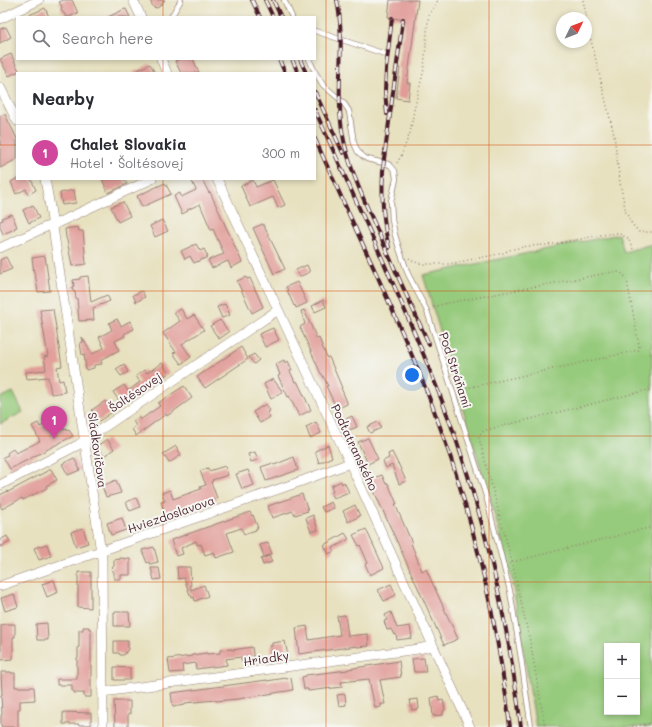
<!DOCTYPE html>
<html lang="en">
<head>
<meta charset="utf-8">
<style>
	:root { --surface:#fff; --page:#f7f7f7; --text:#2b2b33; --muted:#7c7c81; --line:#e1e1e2; --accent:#c8321e }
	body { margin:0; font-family:Mali,sans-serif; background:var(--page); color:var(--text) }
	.controls { position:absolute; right:12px; bottom:12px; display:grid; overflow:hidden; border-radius:0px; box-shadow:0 2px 6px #0003 }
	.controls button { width:36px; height:36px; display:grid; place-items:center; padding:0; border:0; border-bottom:1px solid var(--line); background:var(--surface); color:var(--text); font:20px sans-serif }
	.compass { position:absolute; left:556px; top:12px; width:36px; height:36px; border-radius:50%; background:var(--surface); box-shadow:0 2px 6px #0003; rotate:47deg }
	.you { position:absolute; left:412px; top:375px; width:14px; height:14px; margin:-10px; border:3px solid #fff; border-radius:50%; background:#1a73e8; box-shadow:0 0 0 6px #1a73e833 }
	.badge { display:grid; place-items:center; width:26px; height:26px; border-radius:50%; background:var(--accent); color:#fff; font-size:13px; font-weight:700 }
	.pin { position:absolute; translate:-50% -33px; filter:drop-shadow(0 1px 2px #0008) }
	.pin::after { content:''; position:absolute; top:21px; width:14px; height:12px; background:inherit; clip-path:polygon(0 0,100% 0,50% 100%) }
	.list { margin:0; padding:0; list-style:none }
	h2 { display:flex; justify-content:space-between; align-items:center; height:52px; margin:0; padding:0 16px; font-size:17px }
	h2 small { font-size:13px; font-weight:400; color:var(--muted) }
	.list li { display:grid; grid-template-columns:26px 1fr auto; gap:12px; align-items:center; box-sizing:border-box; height:56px; padding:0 16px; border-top:1px solid var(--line) }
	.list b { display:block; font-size:15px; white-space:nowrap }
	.list p { margin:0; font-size:13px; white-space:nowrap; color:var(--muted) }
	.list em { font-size:13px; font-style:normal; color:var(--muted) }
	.icon { flex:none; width:22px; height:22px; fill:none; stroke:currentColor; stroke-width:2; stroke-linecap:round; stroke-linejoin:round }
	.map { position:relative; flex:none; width:652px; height:727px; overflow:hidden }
	.search { position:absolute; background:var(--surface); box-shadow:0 2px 6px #0003; left:16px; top:16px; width:300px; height:44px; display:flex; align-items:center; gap:10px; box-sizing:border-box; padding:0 14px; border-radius:0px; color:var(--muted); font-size:15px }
	.panel { position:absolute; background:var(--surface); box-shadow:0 2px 6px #0003; left:16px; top:72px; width:300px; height:108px; border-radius:0px }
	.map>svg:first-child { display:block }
	.green { fill:#96ca7b; stroke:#707453; fill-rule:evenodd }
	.building { fill:#e19c98 }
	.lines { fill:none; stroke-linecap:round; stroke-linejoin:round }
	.lane-casing { stroke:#988075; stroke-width:6 }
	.street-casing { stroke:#988075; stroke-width:10 }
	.path { stroke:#988075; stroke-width:1.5; stroke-dasharray:1 3; stroke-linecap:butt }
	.lane { stroke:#fff; stroke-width:4.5 }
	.street { stroke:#fff; stroke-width:9 }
	.rail-casing { stroke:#4a1f2b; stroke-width:4 }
	.rail { stroke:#f6f6f2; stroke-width:2.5; stroke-dasharray:8; stroke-linecap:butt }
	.grid { fill:none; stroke:#d8530f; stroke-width:1; stroke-opacity:0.55 }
	.labels { text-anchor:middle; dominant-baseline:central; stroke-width:4; stroke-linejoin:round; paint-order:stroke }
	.street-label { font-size:12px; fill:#4a1f2b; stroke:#f6f6f2 }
</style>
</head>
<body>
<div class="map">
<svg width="652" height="727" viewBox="0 0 652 727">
	<rect width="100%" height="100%" fill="#f6f6f2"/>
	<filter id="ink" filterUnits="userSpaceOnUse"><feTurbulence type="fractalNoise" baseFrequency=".025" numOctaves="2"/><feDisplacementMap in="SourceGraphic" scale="8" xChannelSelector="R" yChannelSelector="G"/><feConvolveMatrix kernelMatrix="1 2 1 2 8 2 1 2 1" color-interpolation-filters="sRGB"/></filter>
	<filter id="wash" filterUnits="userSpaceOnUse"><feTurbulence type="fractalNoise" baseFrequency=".012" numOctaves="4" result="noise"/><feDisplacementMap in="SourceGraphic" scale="16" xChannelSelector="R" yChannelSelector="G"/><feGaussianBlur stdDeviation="0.9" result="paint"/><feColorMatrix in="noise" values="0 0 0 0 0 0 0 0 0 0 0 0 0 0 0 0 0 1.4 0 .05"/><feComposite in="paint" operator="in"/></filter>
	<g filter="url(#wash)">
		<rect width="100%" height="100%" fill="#e7e1bf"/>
		<g class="green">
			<path d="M619,234L624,252L652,244V727H536L511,574L491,502L459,396L461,391L459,386L454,382L446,351L423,275ZM607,646H637V712H607Z"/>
			<polygon points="13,392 23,412 0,424 0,398"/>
		</g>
		<g id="blocks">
			<g class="building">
				<polygon points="64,0 72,0 78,13 69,17 66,17 64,13 61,11 62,7 59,2"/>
				<polygon points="150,0 165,0 160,6 157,8 153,7"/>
				<polygon points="390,0 418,0 407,83 410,83 408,100 396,98 400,68 398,68 405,20 388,17"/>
				<polygon points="45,8 49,17 25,17"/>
				<polygon points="126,9 130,17 108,17 125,9"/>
				<polygon points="6,27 11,37 0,43 0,29"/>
				<polygon points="11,54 19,71 9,76 0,59"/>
				<polygon points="180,59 193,59 199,73 181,73 175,61"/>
				<polygon points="150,64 155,73 132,73"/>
				<polygon points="5,114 17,139 17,159 0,168 0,116"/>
				<polygon points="16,179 31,179 36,190 28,195 26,189 16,194 11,182"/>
				<polygon points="102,179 124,179 127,184 108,193"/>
				<polygon points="191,179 202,179 209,193 210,192 242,262 231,268 228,261 212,268 208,260 224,254 213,229 211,230 200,204 187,210 188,211 182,214 174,196 180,193 181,197 196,190"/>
				<polygon points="253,180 256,187 273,180 285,205 278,208 273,197 250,207 241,186"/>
				<polygon points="165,183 171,194 142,207 137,196"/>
				<polygon points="74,190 76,203 62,205 60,193"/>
				<polygon points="123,202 130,216 118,222 111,207"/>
				<polygon points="33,205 39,218 29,223 23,210"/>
				<polygon points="12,214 17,227 14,228 15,229 3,234 0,227 0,221 3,220 2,218"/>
				<polygon points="162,220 168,231 155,237 150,226"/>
				<polygon points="263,224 285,269 274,274 253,228"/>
				<polygon points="78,227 79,231 83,231 86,264 72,266 67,240 66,238 65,229"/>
				<polygon points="196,244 200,251 204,249 208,257 194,263 190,256 185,259 181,251"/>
				<polygon points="45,256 50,291 38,292 35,273 34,273 32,258"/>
				<polygon points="6,257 12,269 0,274 0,260"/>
				<polygon points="307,265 310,272 299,277 296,270"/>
				<polygon points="88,276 91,302 107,295 110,301 93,308 94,320 79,321 77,298 76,298 75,292 73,291 72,287 74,286 73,280 80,279 80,277"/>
				<polygon points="246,277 247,279 250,278 263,307 252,313 237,281"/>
				<polygon points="297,282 307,303 296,308 295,305 294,306 287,290 288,290 286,287"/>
				<polygon points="142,291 145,297 136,302 133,295"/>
				<polygon points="323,300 326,307 315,312 312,306"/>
				<polygon points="225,304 230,315 222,318 217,307"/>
				<polygon points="53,309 62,366 57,367 59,381 63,380 65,392 51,394 48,377 27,379 26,372 46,370 44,357 48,356 40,310"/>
				<polygon points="181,309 187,319 194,315 204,330 182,344 191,357 181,364 173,353 176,352 163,333 180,321 174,313"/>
				<polygon points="304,310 317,339 319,338 327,358 329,357 342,388 341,388 347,402 347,404 337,409 326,386 328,386 322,374 321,374 300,327 305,324 301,311"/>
				<polygon points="117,319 121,326 130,321 134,329 124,334 125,336 115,341 119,350 101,360 102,364 94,365 94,368 86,370 84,354 82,355 80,343 83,342 82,337 92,354 104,348 99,337 112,330 109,323"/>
				<polygon points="220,320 229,332 219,339 210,326"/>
				<polygon points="273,328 279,340 265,347 259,334"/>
				<polygon points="241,347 248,359 205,388 197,377"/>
				<polygon points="254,354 259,360 254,364 249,357"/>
				<polygon points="284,360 285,363 288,361 292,370 290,371 295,382 297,381 311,410 299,416 289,396 288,397 278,376 280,375 276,364"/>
				<polygon points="162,363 169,373 154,383 154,384 141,394 140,393 122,405 113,392 124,385 128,391 140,382 136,376 144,370 147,373"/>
				<polygon points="124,364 128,372 121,376 116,369"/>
				<polygon points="273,379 283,392 271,399 264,384"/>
				<polygon points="184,386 192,398 167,416 166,414 136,436 132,429 136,426 133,421 139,417 140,420 160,406 158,403"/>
				<polygon points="105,401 114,411 99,421 92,410"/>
				<polygon points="266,404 270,411 267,412 270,417 260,423 253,412"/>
				<polygon points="352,416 357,427 347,431 342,421"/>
				<polygon points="51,421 56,430 62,426 64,430 66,429 67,431 69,430 73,436 10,469 3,457 8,455 7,453 13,449 16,453 40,441 32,426 38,423 40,427"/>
				<polygon points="316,422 321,433 310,438 306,427"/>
				<polygon points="378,422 381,428 370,433 367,427"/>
				<polygon points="368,438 378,459 368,464 358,442"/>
				<polygon points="107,439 114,449 104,456 97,446"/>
				<polygon points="328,445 332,457 319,463 315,451"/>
				<polygon points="176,446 181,455 169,463 163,454"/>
				<polygon points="255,452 258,460 251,462 248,454"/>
				<polygon points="392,452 398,464 398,463 406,481 399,484 392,465 386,468 383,461 389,458 388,454"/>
				<polygon points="294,457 298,470 266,481 261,467 273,463 274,465"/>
				<polygon points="74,458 80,470 68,475 62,464"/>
				<polygon points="225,466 228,475 212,480 213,481 211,482 217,498 165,516 161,502 165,501 162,493 170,490 173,499 201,489 200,487 206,485 200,471 208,468 209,471"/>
				<polygon points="51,469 57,480 46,486 47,488 23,500 22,498 2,509 0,505 0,495 8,491 8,492"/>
				<polygon points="248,470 254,485 242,489 236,474"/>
				<polygon points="382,475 386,484 388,483 397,504 395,504 412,543 411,543 422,571 426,569 458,639 444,645 369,480"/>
				<polygon points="116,480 121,493 106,497 102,486"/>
				<polygon points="341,481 342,484 344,482 349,492 334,498 331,493 333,492 331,486"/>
				<polygon points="302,494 308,511 295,515 293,511 272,518 268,506"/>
				<polygon points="136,498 140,507 130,511 126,502"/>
				<polygon points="331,502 334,508 324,512 321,507"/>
				<polygon points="355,505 360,516 348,522 343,511"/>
				<polygon points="250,512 252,516 253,515 258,528 256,528 256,530 244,534 241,528 227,533 234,552 216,558 214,552 205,555 201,544 197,545 196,541 181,548 183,554 176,556 171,540"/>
				<polygon points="313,515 318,530 311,532 306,518"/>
				<polygon points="122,518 126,530 111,535 107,523"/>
				<polygon points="83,528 88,543 76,547 71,532"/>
				<polygon points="366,529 384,568 370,575 365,564 368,563 360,545 359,546 353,535"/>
				<polygon points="345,533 349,539 333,548 334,551 329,554 324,545"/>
				<polygon points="7,536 10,542 0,547 0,540"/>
				<polygon points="268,543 272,554 264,557 260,545"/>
				<polygon points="47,544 51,556 39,560 34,548"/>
				<polygon points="154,547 158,562 150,564 149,562 147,563 142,550"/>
				<polygon points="269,556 272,562 263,565 261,559"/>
				<polygon points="120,558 130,559 130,575 121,575 121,579 114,579 114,572 111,569 114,566 114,560 120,559"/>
				<polygon points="177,567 190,567 191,590 204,585 208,596 195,601 194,597 192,598 191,595 190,595 184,578 178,579"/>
				<polygon points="151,568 159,568 161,579 154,580"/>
				<polygon points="78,572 91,572 91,608 78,607"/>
				<polygon points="54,580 58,592 47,597 42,584"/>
				<polygon points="391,584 396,595 384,601 378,590"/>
				<polygon points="14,594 18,607 5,611 1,598"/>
				<polygon points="114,612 129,612 130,626 114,626"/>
				<polygon points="391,612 397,628 410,626 412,638 397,640 396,634 394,635 391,629 387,630 384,621 387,620 385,615"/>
				<polygon points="345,615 348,636 368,634 369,646 357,647 357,646 299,654 296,628 307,626 309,640 340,635 337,616"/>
				<polygon points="47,623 48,640 37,640 36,624"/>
				<polygon points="6,624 15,624 15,637 13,637 13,659 1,660 1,625"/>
				<polygon points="83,627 89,627 89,629 91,629 91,697 84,697 84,693 74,693 74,691 72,691 72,685 57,685 57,679 77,679 77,658 78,658 78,647 79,647 79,630 83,630"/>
				<polygon points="114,641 128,641 128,649 124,655 120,655 119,653 114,653"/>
				<polygon points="285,641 288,656 272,658 270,646 272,646 272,643"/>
				<polygon points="252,647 254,661 242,663 241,657 226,659 227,665 196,669 195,663 182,665 183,672 170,673 168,659 192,656 192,655 207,653 207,654 220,653 220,650 232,649 232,650"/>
				<polygon points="424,658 426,672 414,672 412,659"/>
				<polygon points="399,661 401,677 380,680 385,704 381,704 381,707 375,708 369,679 341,682 342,687 308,691 308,689 304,689 302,677 306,676 306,675 348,670 348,669"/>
				<polygon points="114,667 130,668 130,680 114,680"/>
				<polygon points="1,672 11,672 11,673 15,673 15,687 34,687 35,700 20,701 20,709 18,709 18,727 1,727 1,715 2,715 1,695 2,695"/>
				<polygon points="286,678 286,679 291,678 293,690 238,699 216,701 215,700 185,703 185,705 173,707 171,693 267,680 267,681"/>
				<polygon points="345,694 346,705 339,706 337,695"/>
				<polygon points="438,696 439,701 443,700 445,710 443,711 443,715 433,716 431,698"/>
				<polygon points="418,699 419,709 412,710 410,700"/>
				<polygon points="114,701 130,701 130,714 128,714 128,727 115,727"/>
				<polygon points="63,712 91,713 91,725 79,725 79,724 63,724"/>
			</g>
		</g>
	</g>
	<g filter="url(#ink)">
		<use href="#blocks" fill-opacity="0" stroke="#988075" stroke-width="1"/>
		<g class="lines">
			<defs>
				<g id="lane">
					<polyline points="284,0 292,17"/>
					<polyline points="171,17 181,0"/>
					<polyline points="315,31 385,54"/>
					<polyline points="309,59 315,72 323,85 343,102 349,111 354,143 358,152 364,157 367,159 388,164 391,166 395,171 396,179 391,201 392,220 395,235 399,248 408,274 427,311 486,496 510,591 521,658 531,727"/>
				</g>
				<g id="street">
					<polyline points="133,0 141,17"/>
					<polyline points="0,19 39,0"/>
					<polyline points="161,59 167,73"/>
					<polyline points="0,87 17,121"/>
					<polyline points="45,179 50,207 102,559 103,727"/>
					<polyline points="217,179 350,463 470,727"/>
					<polyline points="0,248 46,227 53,225 152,179"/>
					<polyline points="0,485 78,445 94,434 278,310"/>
					<polyline points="0,586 299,482 350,463"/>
					<polyline points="103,692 418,649 432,646"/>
				</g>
			</defs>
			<use href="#lane" class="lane-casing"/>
			<use href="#street" class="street-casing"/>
			<g class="path">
				<polyline points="583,0 591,40 614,135 620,183 626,213 632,224 639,232 652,232"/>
				<polyline points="397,163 401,156 410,133 414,110 424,69 428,20 429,15 438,0"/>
				<polyline points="409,258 415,262 422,264 449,264 504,253 509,250 528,246 547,245 566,242 600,235 617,233 628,238 633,249"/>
				<path d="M433,307L443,304L612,272C620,271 625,274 627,281L639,345V350L458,390"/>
				<polyline points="509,564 512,562 652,527"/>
				<polyline points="545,727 531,646 512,562 479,438 481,433 486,430 652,389"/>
				<polyline points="632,727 652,723"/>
			</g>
			<use href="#lane" class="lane"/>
			<use href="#street" class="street"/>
			<defs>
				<g id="rail">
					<polyline points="252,0 260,17"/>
					<polyline points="265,0 273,17"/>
					<polyline points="273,0 281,17"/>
					<path d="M337,0C346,44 335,87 342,130C348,168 365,202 380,236C396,272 412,308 429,344"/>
					<polyline points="279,59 285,73"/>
					<polyline points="292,59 298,73"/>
					<polyline points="300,59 306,73"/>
					<polyline points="315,92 343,153"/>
					<path d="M315,110C337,158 358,206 380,254C407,315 434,376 456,439C488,532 509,629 521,727"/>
					<polyline points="387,114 385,91 386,69 392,18"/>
					<path d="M315,139C335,183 355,228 376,273C395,316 415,360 432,405C471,508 497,617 510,727"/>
					<path d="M389,248C382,218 381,189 384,159L403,19"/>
				</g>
			</defs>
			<use href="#rail" class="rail-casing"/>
			<use href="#rail" class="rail"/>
		</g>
	</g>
	<path class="grid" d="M163,0V17M326,0V727M489,0V727M163,59V73M0,145H17M315,145H652M163,179V727M0,291H652M0,436H652M0,582H652"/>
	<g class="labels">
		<g class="street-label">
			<text transform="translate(456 370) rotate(72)">Pod Stráňami</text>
			<text transform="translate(135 392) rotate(-34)">Šoltésovej</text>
			<text transform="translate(355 447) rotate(65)">Podtatranského</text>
			<text transform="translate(98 450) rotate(82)">Sládkovičova</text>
			<text transform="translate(171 514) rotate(-19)">Hviezdoslavova</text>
			<text transform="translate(266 658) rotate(-8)">Hriadky</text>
		</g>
	</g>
</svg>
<div class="controls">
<button>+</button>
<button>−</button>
</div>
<svg class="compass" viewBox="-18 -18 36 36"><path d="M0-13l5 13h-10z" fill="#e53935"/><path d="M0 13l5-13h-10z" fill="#7c7c81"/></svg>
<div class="you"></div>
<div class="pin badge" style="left:54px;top:439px;background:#d1479c">1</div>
<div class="search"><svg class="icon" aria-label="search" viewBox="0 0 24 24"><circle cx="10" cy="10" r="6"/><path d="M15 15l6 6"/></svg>Search here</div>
<section class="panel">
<h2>Nearby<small></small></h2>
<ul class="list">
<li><span class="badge" style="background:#d1479c">1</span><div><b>Chalet Slovakia</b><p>Hotel · Šoltésovej</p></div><em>300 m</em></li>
</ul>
</section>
</div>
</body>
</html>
